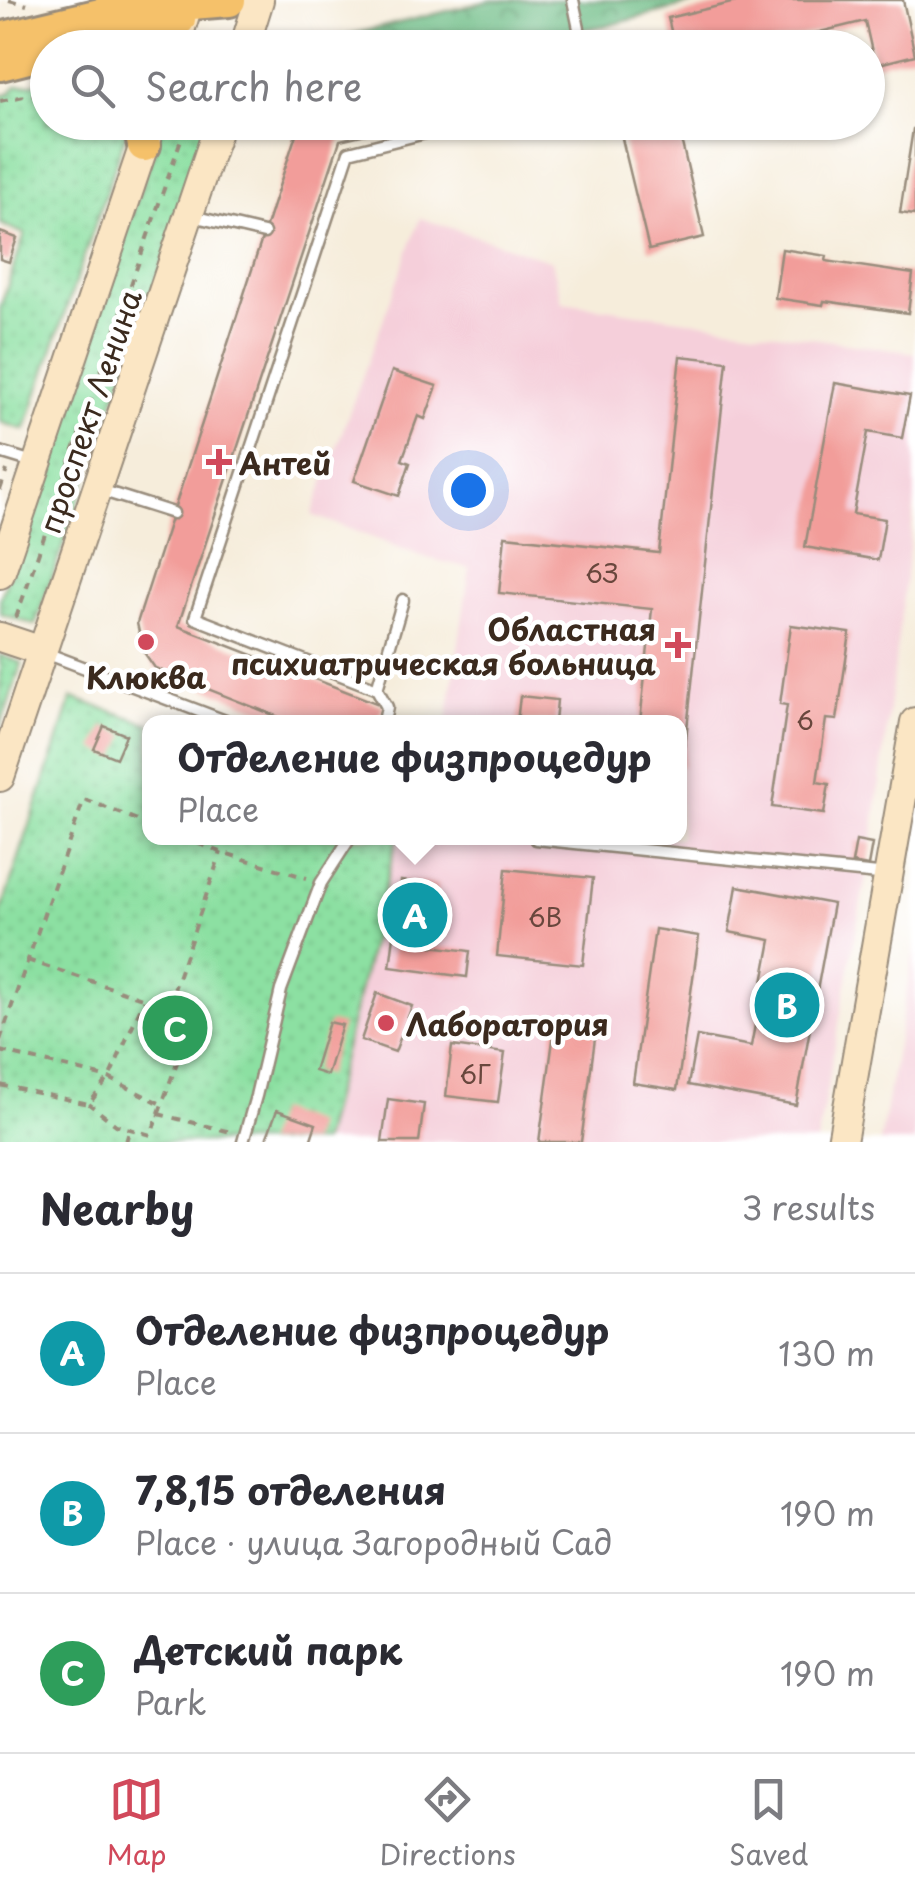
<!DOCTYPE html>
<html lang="en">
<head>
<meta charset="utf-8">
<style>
	:root { --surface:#fff; --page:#f7f7f7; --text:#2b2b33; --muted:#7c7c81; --line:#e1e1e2; --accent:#d1495b }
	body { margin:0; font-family:"Playpen Sans",sans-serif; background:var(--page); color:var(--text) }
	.you { position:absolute; left:468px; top:490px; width:35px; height:35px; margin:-25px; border:8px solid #fff; border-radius:50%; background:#1a73e8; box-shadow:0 0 0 15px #1a73e833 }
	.badge { display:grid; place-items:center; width:65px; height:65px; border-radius:50%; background:var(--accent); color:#fff; font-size:32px; font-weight:700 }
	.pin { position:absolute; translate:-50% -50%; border:5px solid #fff; box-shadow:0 2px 10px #0006 }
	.popup { position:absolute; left:142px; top:715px; width:545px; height:130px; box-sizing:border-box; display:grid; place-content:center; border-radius:20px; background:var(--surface); filter:drop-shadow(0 2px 8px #0005); font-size:32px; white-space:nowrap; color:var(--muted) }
	.popup b { font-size:38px; color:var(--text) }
	.popup::after { content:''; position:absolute; left:50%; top:100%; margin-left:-20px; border:20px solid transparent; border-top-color:var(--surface) }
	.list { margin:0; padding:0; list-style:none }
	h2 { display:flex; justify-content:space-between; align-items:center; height:130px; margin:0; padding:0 40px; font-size:42px }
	h2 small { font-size:32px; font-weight:400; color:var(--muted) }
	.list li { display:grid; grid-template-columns:65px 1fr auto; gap:30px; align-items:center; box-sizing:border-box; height:160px; padding:0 40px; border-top:2px solid var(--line) }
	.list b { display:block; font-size:38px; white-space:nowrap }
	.list p { margin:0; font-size:32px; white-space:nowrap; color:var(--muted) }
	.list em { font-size:32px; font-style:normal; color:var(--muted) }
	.icon { flex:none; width:55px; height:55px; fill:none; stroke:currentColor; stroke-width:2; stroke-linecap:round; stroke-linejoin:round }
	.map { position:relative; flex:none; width:915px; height:1142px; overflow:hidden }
	.search { position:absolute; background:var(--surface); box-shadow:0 2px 8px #0004; left:30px; right:30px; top:30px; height:110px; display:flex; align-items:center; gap:25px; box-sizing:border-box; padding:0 35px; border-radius:55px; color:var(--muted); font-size:38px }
	.sheet { height:610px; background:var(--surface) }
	nav { display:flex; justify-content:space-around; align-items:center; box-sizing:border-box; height:140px; border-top:2px solid var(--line); background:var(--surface); font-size:28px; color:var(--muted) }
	nav a { display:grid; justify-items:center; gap:5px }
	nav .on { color:var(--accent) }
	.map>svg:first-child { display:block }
	.built { fill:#f5cfda }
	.forest { fill:url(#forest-crowns); stroke:#567453; stroke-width:2.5 }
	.park { fill:url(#park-dots); stroke:#648560; stroke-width:2.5 }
	.building { fill:#f29d9a }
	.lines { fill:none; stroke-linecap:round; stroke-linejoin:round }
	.lane-casing { stroke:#988c7c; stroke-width:15 }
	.secondary-casing { stroke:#988c7c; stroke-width:32 }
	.primary-casing { stroke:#988c7c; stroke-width:38 }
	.path { stroke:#988c7c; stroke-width:4; stroke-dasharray:8 8; stroke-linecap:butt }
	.lane { stroke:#fff; stroke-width:10 }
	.secondary { stroke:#fbe6c4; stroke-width:28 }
	.primary { stroke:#f5c16b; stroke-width:32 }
	.poi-dot { fill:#d1495b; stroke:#fff; stroke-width:4 }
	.labels { text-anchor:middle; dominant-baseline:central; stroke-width:9; stroke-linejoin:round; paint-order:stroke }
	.number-label { font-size:25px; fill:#69473d }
	.street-label { font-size:30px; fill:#3b2a1e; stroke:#fff }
	.poi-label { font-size:30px; font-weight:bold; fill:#3b2a1e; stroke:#fff; text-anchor:start }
</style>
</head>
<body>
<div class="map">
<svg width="915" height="1142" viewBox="0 0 915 1142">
	<defs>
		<pattern id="forest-crowns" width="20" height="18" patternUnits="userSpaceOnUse" patternTransform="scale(2.5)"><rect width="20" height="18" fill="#71be88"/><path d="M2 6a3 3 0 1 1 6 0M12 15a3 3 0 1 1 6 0" fill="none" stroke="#5e9b6f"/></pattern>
		<pattern id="park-dots" width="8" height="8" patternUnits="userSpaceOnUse" patternTransform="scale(2.5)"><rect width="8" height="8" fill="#8ce0a2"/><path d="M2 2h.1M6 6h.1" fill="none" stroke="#7ac08b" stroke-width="1.8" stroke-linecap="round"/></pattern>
	</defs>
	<rect width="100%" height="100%" fill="#fff"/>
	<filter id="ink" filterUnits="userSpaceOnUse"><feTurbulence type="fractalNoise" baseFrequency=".01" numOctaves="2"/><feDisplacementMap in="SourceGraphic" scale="20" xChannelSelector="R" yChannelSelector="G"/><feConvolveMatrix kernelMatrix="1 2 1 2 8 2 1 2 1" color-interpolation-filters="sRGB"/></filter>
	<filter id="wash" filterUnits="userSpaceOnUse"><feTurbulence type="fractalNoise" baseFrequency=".0048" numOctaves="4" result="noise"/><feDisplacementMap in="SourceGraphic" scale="40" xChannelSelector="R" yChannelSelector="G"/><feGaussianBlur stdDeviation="2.25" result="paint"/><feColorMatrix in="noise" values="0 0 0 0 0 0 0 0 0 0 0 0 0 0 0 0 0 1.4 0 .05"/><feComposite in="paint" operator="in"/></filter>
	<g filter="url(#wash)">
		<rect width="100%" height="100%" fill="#f6eddb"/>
		<g class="built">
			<polygon points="420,218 552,261 562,302 915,353 915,502 872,844 817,1142 322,1142 397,838 680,838 680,722 447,722 470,568 427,558 312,515"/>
			<polygon points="915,943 915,1142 880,1142"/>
		</g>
		<polygon class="forest" points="492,0 705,0 614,24 487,47 318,48 317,43"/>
		<g class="park">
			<polygon points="40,83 47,83 48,122 121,123 126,133 25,430 0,422 0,308 25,234 0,224 0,96 9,94 17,86"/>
			<polygon points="163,123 212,123 35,625 0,613 0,600"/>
			<polygon points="0,655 22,663 0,728"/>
			<polygon points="72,698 150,724 150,838 397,838 322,1142 0,1142 0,915"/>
		</g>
		<g id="blocks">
			<g class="building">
				<polygon points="744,0 903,0 915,55 875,65 865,21 754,48 675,48 668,18"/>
				<polygon points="563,40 565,48 536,48 536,46"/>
				<polygon points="302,122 409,124 340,140 178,626 384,706 376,722 291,722 155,668 143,651 137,623 299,125"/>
				<polygon points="618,122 677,122 704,237 649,250"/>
				<polygon points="913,129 915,129 915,215 900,213"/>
				<polygon points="0,232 17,238 9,262 0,259"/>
				<polygon points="782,249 827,256 826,261 913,274 908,313 824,301 823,305 775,298"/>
				<polygon points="680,356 727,361 683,766 680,766 680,722 640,722 652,609 499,593 505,536 659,553"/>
				<polygon points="392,371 437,386 425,419 418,416 402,460 410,463 399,496 354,481"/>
				<polygon points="835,383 910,396 902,438 868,432 853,514 885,519 878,560 805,547"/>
				<polygon points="791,625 850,633 837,720 826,719 817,782 829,784 824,814 772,807 787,705 780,704"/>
				<polygon points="520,696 557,700 555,722 517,722"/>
				<polygon points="104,726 126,735 116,758 94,749"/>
				<polygon points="856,841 872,844 868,866 852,863"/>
				<polygon points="506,869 593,878 583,965 497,956"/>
				<polygon points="401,881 437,885 430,946 470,951 467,977 390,967"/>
				<polygon points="737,886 833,904 796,1105 688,1085 697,1036 751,1046 771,940 729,932"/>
				<polygon points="655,929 699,936 677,1090 633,1083"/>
				<polygon points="377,993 412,1006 395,1052 361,1040"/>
				<polygon points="556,1018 597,1024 581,1142 539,1142"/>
				<polygon points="329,1022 342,1025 327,1075 314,1071"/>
				<polygon points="452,1046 505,1053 498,1102 446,1096"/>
				<polygon points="388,1099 424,1104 419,1142 382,1142"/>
				<polygon points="277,1110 316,1124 310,1142 265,1142"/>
			</g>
		</g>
	</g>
	<g filter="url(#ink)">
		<use href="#blocks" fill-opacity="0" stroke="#988c7c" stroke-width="2.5"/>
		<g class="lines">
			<defs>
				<g id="lane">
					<polyline points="573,0 583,48"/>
					<polyline points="192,216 264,233"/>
					<polyline points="0,452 36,463"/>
					<polyline points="97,489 173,513"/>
					<polyline points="43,652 228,722"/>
					<polyline points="377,689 195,618 349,152 469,122"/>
					<polyline points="384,722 387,707 377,689 403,600"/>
					<polyline points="536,839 888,875"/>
					<polyline points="243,1142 256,1096 281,990 321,883 350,838"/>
				</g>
				<g id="secondary">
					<polyline points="175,48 189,1"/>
					<polyline points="244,48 259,0"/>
					<polyline points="0,574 151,124"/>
					<polyline points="0,637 42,651"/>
					<polyline points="0,777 220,122"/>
					<polyline points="842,1142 915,722"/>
				</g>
				<g id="primary">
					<polyline points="0,39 129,8 229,0"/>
					<polyline points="67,48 179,19"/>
					<polyline points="0,64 48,52"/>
					<polyline points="139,122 144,145"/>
				</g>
			</defs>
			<use href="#lane" class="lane-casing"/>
			<use href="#secondary" class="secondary-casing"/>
			<use href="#primary" class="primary-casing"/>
			<g class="path">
				<polyline points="9,0 27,5"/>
				<polyline points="320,48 338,43"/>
				<polyline points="0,101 48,91"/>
				<polyline points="0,490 7,470"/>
				<polyline points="16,618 187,122"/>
				<polyline points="183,838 221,852 307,878"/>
				<polyline points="27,960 194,1015 151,1135 116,1125 89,1104"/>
				<polyline points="168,1007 221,852"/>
				<polyline points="0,1040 84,799 150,825"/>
				<polyline points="0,1051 109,1078 161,1104"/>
				<polyline points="0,1085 89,1104 109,1078 144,1000"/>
				<polyline points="158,1114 231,1132"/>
				<polyline points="126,1142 130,1128"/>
			</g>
			<use href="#lane" class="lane"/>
			<use href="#secondary" class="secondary"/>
			<use href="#primary" class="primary"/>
		</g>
	</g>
	<g class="poi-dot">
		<path d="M214 447h10v10h10v10h-10v10h-10v-10h-10v-10h10z"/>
		<circle cx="146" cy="642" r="10"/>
		<path d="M673 630h10v10h10v10h-10v10h-10v-10h-10v-10h10z"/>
		<circle cx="386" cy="1023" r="10"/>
	</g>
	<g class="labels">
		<g class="number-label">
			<text x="602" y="573">6З</text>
			<text x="805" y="720">6</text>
			<text x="545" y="917">6В</text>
			<text x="475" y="1074">6Г</text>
		</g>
		<g class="street-label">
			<text transform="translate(89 411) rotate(-71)">проспект Ленина</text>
		</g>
		<g class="poi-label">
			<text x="239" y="462">Антей</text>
			<text x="656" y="628" text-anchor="end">Областная<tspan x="656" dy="34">психиатрическая больница</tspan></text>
			<text x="146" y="676" text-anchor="middle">Клюква</text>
			<text x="406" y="1023">Лаборатория</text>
		</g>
	</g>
</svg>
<div class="you"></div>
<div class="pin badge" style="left:415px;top:915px;background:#0f9aa8">A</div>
<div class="popup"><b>Отделение физпроцедур</b>Place</div>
<div class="pin badge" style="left:787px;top:1005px;background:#0f9aa8">B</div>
<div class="pin badge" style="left:175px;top:1028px;background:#2e9e5b">C</div>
<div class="search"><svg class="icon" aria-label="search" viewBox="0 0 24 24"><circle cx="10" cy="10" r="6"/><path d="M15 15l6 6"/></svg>Search here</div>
</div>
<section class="sheet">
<h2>Nearby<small>3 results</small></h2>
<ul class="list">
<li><span class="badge" style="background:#0f9aa8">A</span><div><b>Отделение физпроцедур</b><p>Place</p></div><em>130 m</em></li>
<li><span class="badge" style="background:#0f9aa8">B</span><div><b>7,8,15 отделения</b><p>Place · улица Загородный Сад</p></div><em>190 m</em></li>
<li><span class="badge" style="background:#2e9e5b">C</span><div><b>Детский парк</b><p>Park</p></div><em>190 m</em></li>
</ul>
</section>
<nav>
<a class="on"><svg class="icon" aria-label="map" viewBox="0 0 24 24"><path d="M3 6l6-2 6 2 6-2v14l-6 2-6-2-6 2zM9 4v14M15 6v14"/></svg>Map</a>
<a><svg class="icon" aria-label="directions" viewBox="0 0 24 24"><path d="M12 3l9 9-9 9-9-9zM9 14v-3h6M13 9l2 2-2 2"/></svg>Directions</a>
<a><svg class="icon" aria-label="saved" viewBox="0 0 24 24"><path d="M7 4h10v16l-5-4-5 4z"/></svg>Saved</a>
</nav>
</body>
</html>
